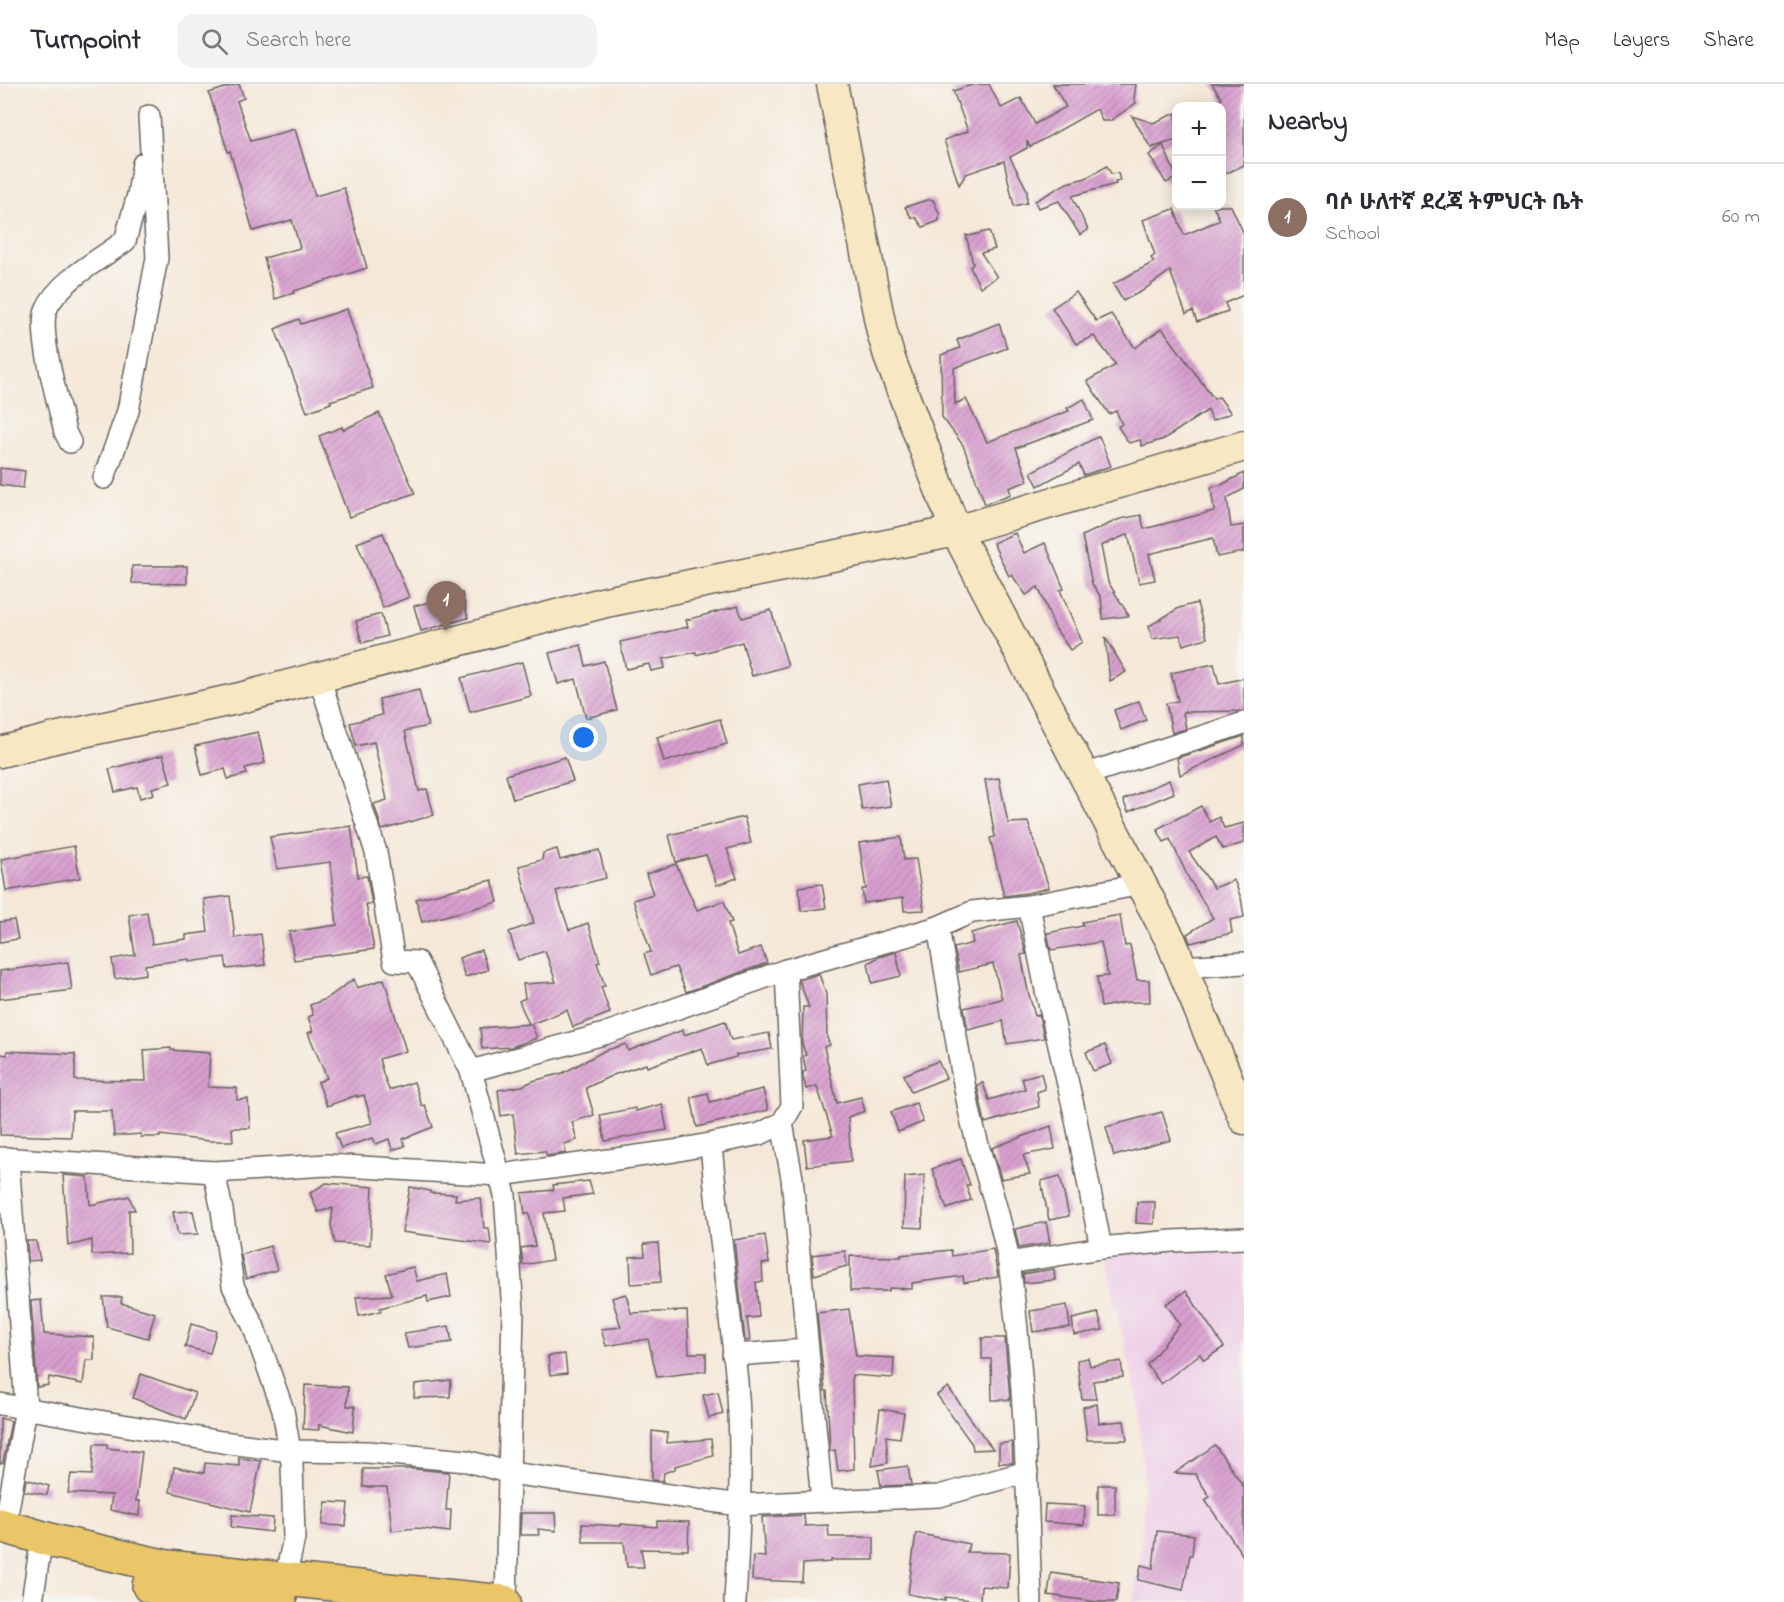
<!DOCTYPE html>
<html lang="en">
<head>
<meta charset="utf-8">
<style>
	:root { --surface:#fff; --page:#f2f2f3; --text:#2b2b33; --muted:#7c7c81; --line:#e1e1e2; --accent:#c8321e }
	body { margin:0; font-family:"Indie Flower","Noto Sans Ethiopic",sans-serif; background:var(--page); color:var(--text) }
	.controls { position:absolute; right:18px; top:18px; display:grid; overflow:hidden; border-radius:12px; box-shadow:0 3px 15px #0003 }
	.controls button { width:54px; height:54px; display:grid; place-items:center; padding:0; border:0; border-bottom:2px solid var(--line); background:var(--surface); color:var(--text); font:30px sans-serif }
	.you { position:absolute; left:584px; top:654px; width:21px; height:21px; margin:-15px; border:4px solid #fff; border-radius:50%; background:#1a73e8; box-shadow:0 0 0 9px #1a73e833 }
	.badge { display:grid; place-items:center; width:39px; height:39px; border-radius:50%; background:var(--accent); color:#fff; font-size:20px; font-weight:700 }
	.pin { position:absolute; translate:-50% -50px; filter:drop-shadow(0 2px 3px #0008) }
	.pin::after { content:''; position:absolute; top:32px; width:21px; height:18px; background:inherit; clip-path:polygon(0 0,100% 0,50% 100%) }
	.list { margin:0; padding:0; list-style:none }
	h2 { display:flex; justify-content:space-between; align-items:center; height:78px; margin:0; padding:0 24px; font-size:26px }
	h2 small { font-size:20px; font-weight:400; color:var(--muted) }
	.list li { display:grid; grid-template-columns:39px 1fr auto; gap:18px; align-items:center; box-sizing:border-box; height:108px; padding:0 24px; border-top:2px solid var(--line) }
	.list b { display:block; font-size:22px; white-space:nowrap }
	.list p { margin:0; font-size:20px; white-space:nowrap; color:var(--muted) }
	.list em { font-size:20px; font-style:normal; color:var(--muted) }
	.icon { flex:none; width:33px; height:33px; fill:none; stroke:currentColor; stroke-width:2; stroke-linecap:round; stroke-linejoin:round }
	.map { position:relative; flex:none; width:1244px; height:1518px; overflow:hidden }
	header { display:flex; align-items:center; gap:36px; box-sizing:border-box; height:84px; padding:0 30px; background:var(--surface); border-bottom:2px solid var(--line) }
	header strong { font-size:28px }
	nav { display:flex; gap:33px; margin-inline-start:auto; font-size:21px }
	.search { width:420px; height:54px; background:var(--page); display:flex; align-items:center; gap:15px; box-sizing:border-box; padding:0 21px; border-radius:18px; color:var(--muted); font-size:22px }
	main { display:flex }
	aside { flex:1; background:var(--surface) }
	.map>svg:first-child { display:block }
	.built { fill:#eed0e7 }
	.building { fill:url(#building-hatch) }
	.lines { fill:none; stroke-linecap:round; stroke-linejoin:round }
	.street-casing { stroke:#68635e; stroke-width:24 }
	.secondary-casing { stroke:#68635e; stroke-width:33 }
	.highway-casing { stroke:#68635e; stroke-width:36 }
	.street { stroke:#fff; stroke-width:21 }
	.secondary { stroke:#f7e8c3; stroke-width:30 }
	.highway { stroke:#eac669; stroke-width:33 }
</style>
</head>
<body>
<header>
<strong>Turnpoint</strong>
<div class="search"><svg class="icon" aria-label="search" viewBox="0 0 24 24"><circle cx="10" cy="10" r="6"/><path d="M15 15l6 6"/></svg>Search here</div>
<nav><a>Map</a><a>Layers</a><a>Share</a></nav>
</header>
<main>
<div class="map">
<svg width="1244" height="1518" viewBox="0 0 1244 1518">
	<defs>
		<pattern id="building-hatch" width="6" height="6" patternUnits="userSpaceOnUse" patternTransform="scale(1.5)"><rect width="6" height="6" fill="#d89fcf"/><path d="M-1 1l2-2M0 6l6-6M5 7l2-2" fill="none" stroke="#b988b1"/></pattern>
	</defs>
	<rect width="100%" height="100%" fill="#f6f6f2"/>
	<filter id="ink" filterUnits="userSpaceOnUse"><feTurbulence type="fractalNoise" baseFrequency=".0167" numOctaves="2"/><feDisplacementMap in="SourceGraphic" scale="12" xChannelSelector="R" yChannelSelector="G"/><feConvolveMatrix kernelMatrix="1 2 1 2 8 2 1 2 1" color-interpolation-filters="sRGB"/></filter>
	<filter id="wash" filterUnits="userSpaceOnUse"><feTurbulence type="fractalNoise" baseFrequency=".008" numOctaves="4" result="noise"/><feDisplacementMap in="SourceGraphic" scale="24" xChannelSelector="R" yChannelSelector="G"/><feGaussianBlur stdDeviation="1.35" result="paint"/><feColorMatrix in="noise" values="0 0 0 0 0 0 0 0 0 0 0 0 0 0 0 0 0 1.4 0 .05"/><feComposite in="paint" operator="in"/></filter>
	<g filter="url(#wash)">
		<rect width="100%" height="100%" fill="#f5e8d8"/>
		<polygon class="built" points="1244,1155 1244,1518 1133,1518 1142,1454 1143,1382 1136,1307 1101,1164"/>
		<g id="blocks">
			<g class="building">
				<polygon points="237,0 239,0 244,14 237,17 251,57 295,45 315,112 344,104 367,184 294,207 294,209 275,215 264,174 300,164 292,136 253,147 230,67 228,68 209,9"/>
				<polygon points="975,0 989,0 1001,24 1021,14 1035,40 1066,23 1053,0 1136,0 1134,15 1136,19 1110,37 1102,37 1097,25 1030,63 1027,57 1027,64 1010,73 1027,106 1027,119 1014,122 1004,77 966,90 959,101 944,56 968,47 953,7"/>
				<polygon points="1212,0 1244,0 1244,81 1221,92 1221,14"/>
				<polygon points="1176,29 1176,56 1151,64 1132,32 1153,39"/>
				<polygon points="1163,61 1176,92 1176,94 1166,99 1149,71"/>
				<polygon points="1107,82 1111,90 1118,89 1120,97 1115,98 1116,100 1072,112 1088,146 1080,151 1059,117 1038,124 1035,117 1067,99 1086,94"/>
				<polygon points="927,116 933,116 939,129 939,137 923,143 916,134 911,133 905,123"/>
				<polygon points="1213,122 1231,122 1244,150 1244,211 1225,219 1228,227 1197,238 1193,227 1186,230 1170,187 1142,207 1123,217 1113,200 1154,178 1151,174 1155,171 1143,136 1174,125 1184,151 1220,136"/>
				<polygon points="989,147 995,165 981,169 997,193 980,203 970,183 973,180 966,151 969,152"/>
				<polygon points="1076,208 1096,237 1111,230 1135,264 1162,244 1214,315 1219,313 1231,329 1212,337 1208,326 1164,355 1142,362 1140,356 1129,359 1118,343 1122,340 1116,327 1109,330 1087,297 1116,281 1094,252 1076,260 1052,224"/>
				<polygon points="347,225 373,304 330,317 331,319 307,328 275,245 299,235 301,240"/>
				<polygon points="999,239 1007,264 954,284 955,320 966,315 987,358 1069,327 1067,324 1084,315 1093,336 1016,364 1028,397 1009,404 1011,410 985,420 963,361 942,333 941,271 960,264 957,256"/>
				<polygon points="379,329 415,409 349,433 319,352 342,343 343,346"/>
				<polygon points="1099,352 1111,382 1084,391 1079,380 1038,402 1031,388"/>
				<polygon points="0,384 25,387 23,404 0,401"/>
				<polygon points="1244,389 1244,405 1227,414 1231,443 1244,441 1244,468 1217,473 1213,454 1149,470 1155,496 1139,499 1128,450 1101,462 1108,498 1129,532 1103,535 1101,513 1092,500 1082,452 1120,435 1141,431 1144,445 1214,427 1211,403 1221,401"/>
				<polygon points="383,449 409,513 383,524 357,459"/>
				<polygon points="1015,449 1024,469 1045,459 1064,505 1060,506 1082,558 1070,566 1055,544 1038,503 1026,511 1012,491 1009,492 993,459"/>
				<polygon points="132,482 187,482 187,500 132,499"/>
				<polygon points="462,509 468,534 421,547 414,522"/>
				<polygon points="1197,519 1207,554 1183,561 1180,551 1152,555 1149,542 1179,524"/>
				<polygon points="738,522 742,534 771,526 788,582 752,592 742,558 696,571 696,568 663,575 665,584 651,587 649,580 626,585 620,558 688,543 686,536"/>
				<polygon points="381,530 387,552 362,559 356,537"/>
				<polygon points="1105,553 1126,588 1110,597"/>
				<polygon points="581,561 586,582 604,577 617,626 586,634 576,595 558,600 549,569"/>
				<polygon points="522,578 531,612 470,628 461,594"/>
				<polygon points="1214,580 1219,600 1244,594 1244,627 1183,628 1186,645 1172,649 1166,619 1178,617 1171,589"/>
				<polygon points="419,606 428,642 405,647 419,707 427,705 434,731 382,746 374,720 387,716 374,658 356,662 350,639 382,631 379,615"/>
				<polygon points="1139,617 1146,636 1121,646 1114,626"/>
				<polygon points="720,635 727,660 664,678 657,653"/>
				<polygon points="258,648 265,679 245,684 247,690 228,695 225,685 202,691 195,662"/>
				<polygon points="1244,652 1244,661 1180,691 1177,674"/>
				<polygon points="163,671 171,699 152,704 154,710 140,714 137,703 115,708 109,685"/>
				<polygon points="565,673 573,697 513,715 506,691"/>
				<polygon points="999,694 1008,739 1028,738 1049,804 1027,809 1004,812 990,754 995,753 985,696"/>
				<polygon points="886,695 891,722 862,726 858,700"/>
				<polygon points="1169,696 1174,709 1128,728 1123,716"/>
				<polygon points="1201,722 1210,738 1219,733 1224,744 1244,739 1244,759 1223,765 1216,753 1189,768 1214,804 1234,796 1241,814 1244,833 1230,836 1232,849 1190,859 1187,850 1213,834 1189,795 1170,755 1164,758 1157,745"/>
				<polygon points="744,733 751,759 727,765 737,794 717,801 706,771 676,778 669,751"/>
				<polygon points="351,742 358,793 367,792 372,820 366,820 374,865 294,876 289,848 337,841 330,778 277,785 270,753"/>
				<polygon points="901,753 904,776 916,775 924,826 904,827 903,814 864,819 862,805 866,805 859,759"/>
				<polygon points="74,762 80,794 6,807 1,775"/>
				<polygon points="557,765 560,776 599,766 606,794 556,807 569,846 588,839 600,878 597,879 605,902 601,903 610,929 573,943 567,926 531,940 537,954 511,963 482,965 480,944 529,940 519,917 525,914 523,900 556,898 545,867 518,876 509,848 534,839 519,782 542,776 543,769"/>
				<polygon points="676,780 697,826 724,817 732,838 728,839 738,871 761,863 767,879 686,908 676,883 651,891 644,870 651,868 633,816 653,810 646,790"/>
				<polygon points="492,796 498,818 422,838 416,815"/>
				<polygon points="822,800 826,824 801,827 799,803"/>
				<polygon points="230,812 235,854 261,850 265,881 227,885 225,873 189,878 189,875 145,881 146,890 115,895 112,875 135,871 129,831 147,828 152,860 186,855 186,851 208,848 204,815"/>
				<polygon points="1120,831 1125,862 1130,861 1137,896 1149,896 1150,918 1128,918 1101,923 1097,893 1108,892 1101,858 1051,866 1047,849 1083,842 1082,838"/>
				<polygon points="14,836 18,855 0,858 0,838"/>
				<polygon points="1017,837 1026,870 1021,871 1028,907 1035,932 1039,931 1044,954 1007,960 1003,937 968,946 964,924 1002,915 993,880 959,888 954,864 973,859 971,849"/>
				<polygon points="481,866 488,886 465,893 459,874"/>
				<polygon points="896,868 901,892 872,899 868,879 879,873"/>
				<polygon points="68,878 72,906 0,915 0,887"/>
				<polygon points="819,890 826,910 827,954 830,961 824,963 837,1019 861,1013 865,1027 848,1033 851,1077 807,1082 804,1056 833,1052 817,1002 806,1005 803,993 803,988 806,987 803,972 806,971 802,960 803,923 809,923 799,896"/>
				<polygon points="354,895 357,904 384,895 406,967 379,975 383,989 389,1006 414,998 422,1022 425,1021 433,1043 403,1055 405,1062 392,1066 389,1055 376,1060 373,1054 341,1064 335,1049 372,1039 364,1011 357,1013 357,1011 327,1022 318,998 327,994 308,949 313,947 308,933 313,931 310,921 326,915"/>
				<polygon points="725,937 731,956 769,949 772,965 736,971 736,973 708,981 702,964 647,983 646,980 613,991 586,1004 594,1031 572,1038 577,1056 564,1060 566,1069 547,1072 545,1067 518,1070 513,1030 501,1032 498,1006 522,1002 533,997 563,989 604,967 626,960 628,967 683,946 684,951"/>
				<polygon points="1105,961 1112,980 1093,987 1086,968"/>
				<polygon points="171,964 171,966 210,969 208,1003 237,1004 237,1016 248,1015 250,1044 232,1044 233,1057 209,1057 160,1051 160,1053 141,1053 141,1050 114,1052 112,1027 72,1027 71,1053 0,1051 0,970 7,971 7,967 75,970 75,996 146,997 144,966"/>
				<polygon points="938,977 946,994 911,1008 904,991"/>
				<polygon points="1041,989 1045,1005 1037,1008 1039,1023 985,1039 977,1001 983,999 989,1016 1025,1005 1022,994"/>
				<polygon points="763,1005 768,1026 697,1043 691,1013 708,1009 710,1018"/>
				<polygon points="916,1019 923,1038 898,1048 891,1028"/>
				<polygon points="662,1020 667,1046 605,1057 600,1031 635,1024 636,1027"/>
				<polygon points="1162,1028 1171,1056 1114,1072 1106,1043"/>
				<polygon points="1051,1042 1055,1065 1023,1071 1030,1090 1001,1095 992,1064"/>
				<polygon points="961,1075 970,1101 966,1101 971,1116 947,1125 932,1085"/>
				<polygon points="63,1091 88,1093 90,1121 129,1112 135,1126 129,1126 130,1169 92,1171 92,1156 68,1162"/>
				<polygon points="925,1091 922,1144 904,1143 905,1093"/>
				<polygon points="1060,1092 1069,1132 1049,1136 1041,1097"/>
				<polygon points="589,1097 593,1110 563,1114 565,1127 544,1129 552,1176 523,1181 521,1164 535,1162 529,1129 525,1130 522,1109 554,1106 553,1101"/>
				<polygon points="326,1099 373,1103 370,1161 335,1159 331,1141 333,1124 318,1128 310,1109"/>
				<polygon points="410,1103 430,1107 430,1109 456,1110 455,1116 481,1114 484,1144 489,1144 491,1160 402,1148"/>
				<polygon points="1137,1118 1155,1118 1154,1140 1136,1139"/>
				<polygon points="193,1127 198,1150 178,1151 173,1128"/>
				<polygon points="1046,1138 1050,1159 1019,1164 1015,1145"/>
				<polygon points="765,1151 769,1179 762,1180 763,1198 756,1198 759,1233 747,1234 750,1256 745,1257 734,1156"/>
				<polygon points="27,1157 36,1157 40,1176 28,1177"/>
				<polygon points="658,1159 661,1198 631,1200 630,1173 645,1172 644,1160"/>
				<polygon points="270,1162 277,1186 246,1195 241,1171"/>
				<polygon points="993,1165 998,1193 964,1199 963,1192 912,1199 912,1205 889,1204 889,1207 850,1207 850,1172 901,1173 901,1171 951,1166 952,1172"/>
				<polygon points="845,1167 847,1182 814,1191 812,1171"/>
				<polygon points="413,1183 417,1197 447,1190 451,1213 428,1218 427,1212 380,1224 381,1227 359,1232 356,1213 392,1211 386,1190"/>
				<polygon points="1054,1185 1055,1196 1024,1199 1023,1190"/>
				<polygon points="1186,1207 1224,1263 1204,1276 1200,1270 1161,1300 1147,1281 1180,1240 1166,1220"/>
				<polygon points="626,1210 631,1229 687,1227 689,1269 706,1269 706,1287 657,1293 648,1255 606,1262 601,1245 621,1243 612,1214"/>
				<polygon points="103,1213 122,1213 121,1219 155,1229 148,1254 107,1243"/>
				<polygon points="41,1216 44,1250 94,1253 94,1276 86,1276 83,1300 49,1293 48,1301 37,1303 31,1217"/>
				<polygon points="1067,1221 1070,1243 1033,1248 1030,1227"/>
				<polygon points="849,1225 856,1272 894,1274 893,1294 852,1291 854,1385 838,1387 835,1366 830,1367 827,1307 825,1307 817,1229"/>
				<polygon points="1098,1229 1103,1246 1074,1251 1072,1235"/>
				<polygon points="191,1240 216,1247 210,1269 185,1263"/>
				<polygon points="449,1242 452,1258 408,1264 404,1249"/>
				<polygon points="982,1254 1005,1254 1010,1316 992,1316 991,1275 982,1275"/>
				<polygon points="565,1270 567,1289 550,1291 548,1272"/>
				<polygon points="1088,1274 1090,1282 1121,1277 1123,1293 1093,1297 1096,1315 1082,1315 1077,1276"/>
				<polygon points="141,1290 195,1309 186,1335 133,1314"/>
				<polygon points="451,1296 450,1313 414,1314 415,1300"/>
				<polygon points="305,1301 348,1303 347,1322 355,1322 353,1348 319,1341 319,1346 303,1345"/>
				<polygon points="948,1303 983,1352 993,1365 973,1366 972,1360 937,1311"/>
				<polygon points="718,1308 723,1330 709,1334 703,1311"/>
				<polygon points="1097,1320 1099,1339 1124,1337 1127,1356 1087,1356 1083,1323"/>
				<polygon points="880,1325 904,1329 900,1354 886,1352 888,1379 872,1382"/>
				<polygon points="0,1334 11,1337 3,1379 0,1379"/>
				<polygon points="652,1347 667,1349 666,1359 711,1355 713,1372 675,1382 675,1385 664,1389 663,1397 652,1396"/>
				<polygon points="1012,1358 1013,1379 999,1379 999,1360"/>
				<polygon points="94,1360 107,1360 107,1364 142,1368 136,1417 140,1417 139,1432 110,1426 112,1411 68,1409 71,1390 92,1391"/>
				<polygon points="1215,1361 1244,1403 1244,1473 1205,1416 1210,1413 1195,1390 1175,1389"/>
				<polygon points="239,1374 261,1377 250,1428 170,1408 174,1383 204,1389 205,1379 239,1382"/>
				<polygon points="908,1382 911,1401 881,1402 878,1386"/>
				<polygon points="363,1385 413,1385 449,1388 446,1426 451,1426 450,1448 416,1444 392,1447 387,1403 363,1403"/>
				<polygon points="26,1395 49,1402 47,1411 24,1407"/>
				<rect x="1098" y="1401" width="17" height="30"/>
				<polygon points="326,1418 348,1419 346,1442 322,1441"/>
				<polygon points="1045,1420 1085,1422 1084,1441 1044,1438"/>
				<polygon points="521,1429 555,1429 556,1447 538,1445 539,1451 520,1451"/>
				<polygon points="232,1431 273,1434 272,1448 231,1443"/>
				<polygon points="804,1431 805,1442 828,1441 829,1453 874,1453 874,1476 831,1476 831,1478 803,1480 802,1498 752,1496 753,1472 765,1473 762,1433"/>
				<polygon points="657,1437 689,1438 688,1466 641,1465 644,1483 627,1483 624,1458 583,1458 582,1440 621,1442 621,1440 657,1443"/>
				<polygon points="1157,1447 1194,1451 1192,1471 1190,1471 1183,1506 1138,1496 1141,1481 1153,1484"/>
				<polygon points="916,1449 969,1460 967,1468 1010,1469 1008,1504 981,1502 980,1517 945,1513 945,1517 908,1510"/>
				<polygon points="1051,1489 1119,1499 1116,1518 1097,1518 1048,1511"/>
			</g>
		</g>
	</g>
	<g filter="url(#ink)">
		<use href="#blocks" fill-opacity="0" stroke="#68635e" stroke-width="1.5"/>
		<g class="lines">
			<defs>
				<g id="street">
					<path d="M70,358L65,348C59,321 38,250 46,226C57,198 102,174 125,157L138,111L143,80"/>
					<polyline points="104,394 128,327 157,174 149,32"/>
					<polyline points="319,593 376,768 394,877 417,878 471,987 505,1111 513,1228 506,1518"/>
					<polyline points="1084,691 1244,639"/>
					<path d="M1029,822L972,828L938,843C949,905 957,968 970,1030C981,1080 1001,1128 1009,1179C1025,1291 1027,1405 1031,1518"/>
					<polyline points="1181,883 1244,879"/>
					<polyline points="471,987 604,950 786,886 938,843"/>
					<polyline points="782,1039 792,1094 822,1417"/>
					<path d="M711,1061C718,1140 729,1219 737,1298C743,1371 739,1445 735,1518"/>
					<polyline points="0,1074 214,1088 327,1081 500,1091 674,1067 760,1050 782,1039 792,1022 786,886"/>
					<polyline points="214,1088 222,1126 233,1202 253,1241 283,1326 292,1379 294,1454 285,1496"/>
					<polyline points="1101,1164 1075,1030 1046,906 1029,822 1141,800"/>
					<polyline points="1009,1179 1101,1164 1172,1157 1244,1154"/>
					<polyline points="733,1271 807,1266"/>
					<polyline points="0,1320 222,1358 290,1367 368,1368 467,1377 510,1389 740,1421 939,1412 1027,1388"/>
					<polyline points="5,1442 26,1324 8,1074"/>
					<polyline points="32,1518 39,1472"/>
				</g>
				<g id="secondary">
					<polyline points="832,0 882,248 890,275 956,447 1171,857 1244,1035"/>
					<polyline points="0,668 59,653 236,615 606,518 956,447 1244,362"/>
				</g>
				<g id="highway">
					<polyline points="0,1441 57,1458 168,1483 504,1518"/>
					<polyline points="149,1502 210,1512 280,1518"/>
				</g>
			</defs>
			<use href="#street" class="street-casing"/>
			<use href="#secondary" class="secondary-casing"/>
			<use href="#highway" class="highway-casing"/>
			<use href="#street" class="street"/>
			<use href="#secondary" class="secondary"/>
			<use href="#highway" class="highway"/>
		</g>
	</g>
</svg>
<div class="controls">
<button>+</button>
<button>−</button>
</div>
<div class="you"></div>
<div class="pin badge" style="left:446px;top:547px;background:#8d6e63">1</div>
</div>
<aside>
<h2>Nearby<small></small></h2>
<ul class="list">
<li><span class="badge" style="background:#8d6e63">1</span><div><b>ባሶ ሁለተኛ ደረጃ ትምህርት ቤት</b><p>School</p></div><em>60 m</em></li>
</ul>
</aside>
</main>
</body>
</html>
